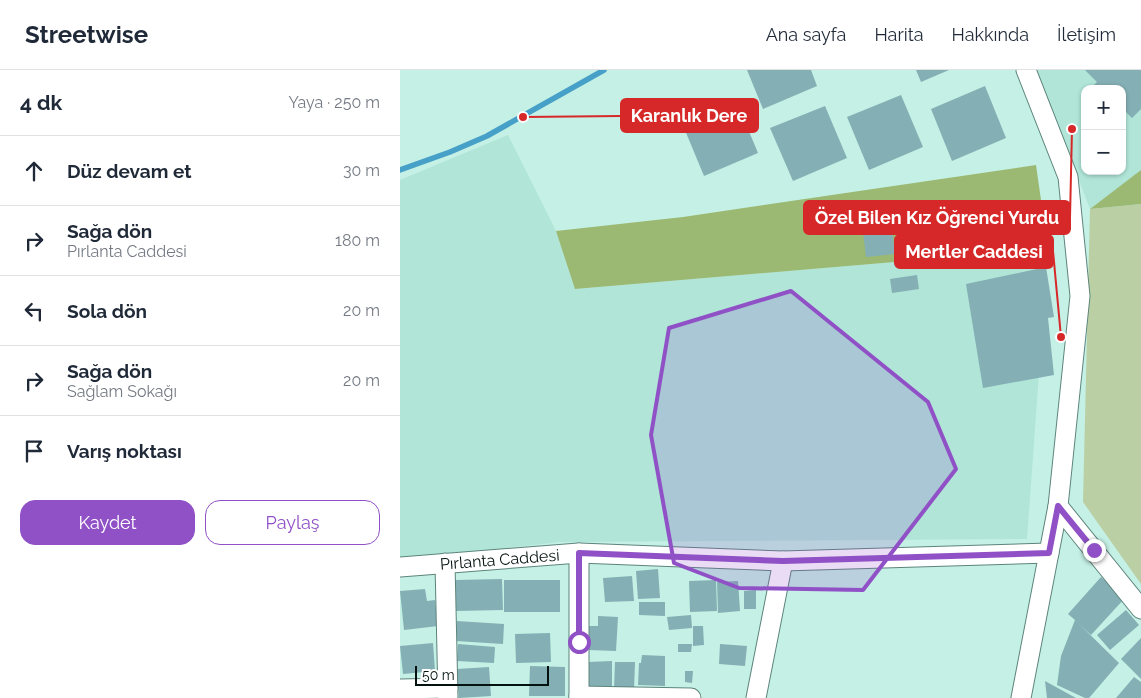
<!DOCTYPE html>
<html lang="tr">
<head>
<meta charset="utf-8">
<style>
	:root { --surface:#fff; --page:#f6f6f7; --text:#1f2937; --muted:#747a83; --line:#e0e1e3; --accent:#9051c6 }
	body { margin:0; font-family:Raleway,sans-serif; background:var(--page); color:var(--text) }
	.controls { position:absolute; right:15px; top:15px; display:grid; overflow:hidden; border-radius:10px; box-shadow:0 1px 4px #0004 }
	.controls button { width:45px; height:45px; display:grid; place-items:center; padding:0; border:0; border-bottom:1px solid var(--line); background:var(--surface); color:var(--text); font:25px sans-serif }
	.scale { position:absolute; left:15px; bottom:12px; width:134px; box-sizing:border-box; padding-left:5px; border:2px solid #04120f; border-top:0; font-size:14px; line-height:18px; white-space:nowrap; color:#04120f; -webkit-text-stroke:4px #fff; paint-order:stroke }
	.stop { position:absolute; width:15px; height:15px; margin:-11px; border:4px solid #9051c6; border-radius:50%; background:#fff }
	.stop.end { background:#9051c6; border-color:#fff; box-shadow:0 1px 5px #0008 }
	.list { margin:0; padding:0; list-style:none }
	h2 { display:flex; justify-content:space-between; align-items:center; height:65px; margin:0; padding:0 20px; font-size:21px }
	h2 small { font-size:16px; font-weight:400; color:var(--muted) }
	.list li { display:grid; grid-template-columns:32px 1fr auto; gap:15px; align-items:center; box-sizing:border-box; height:70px; padding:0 20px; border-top:1px solid var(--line) }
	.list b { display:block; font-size:19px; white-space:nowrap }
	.list p { margin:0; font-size:16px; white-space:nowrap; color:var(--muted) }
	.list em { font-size:16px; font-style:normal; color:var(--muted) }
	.actions { display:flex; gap:10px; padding:15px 20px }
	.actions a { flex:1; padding:11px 0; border:1px solid var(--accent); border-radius:15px; text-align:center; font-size:18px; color:var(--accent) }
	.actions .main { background:var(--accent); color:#fff }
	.icon { flex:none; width:28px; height:28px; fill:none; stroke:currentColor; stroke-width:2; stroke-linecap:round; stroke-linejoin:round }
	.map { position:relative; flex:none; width:741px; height:628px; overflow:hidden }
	header { display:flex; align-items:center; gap:30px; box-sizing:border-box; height:70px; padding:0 25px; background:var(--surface); border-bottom:1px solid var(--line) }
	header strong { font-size:24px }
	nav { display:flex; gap:28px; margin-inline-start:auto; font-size:18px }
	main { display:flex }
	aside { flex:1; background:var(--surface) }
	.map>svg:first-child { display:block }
	.built { fill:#b0e5d8; fill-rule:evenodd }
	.green { fill:#bbcfa4 }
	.forest { fill:#9bb972 }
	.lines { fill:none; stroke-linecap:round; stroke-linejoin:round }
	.stream { stroke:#47a0c7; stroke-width:5.5 }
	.building { fill:#84afb4 }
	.street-casing { stroke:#5c847b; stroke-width:21 }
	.street { stroke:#fff; stroke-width:19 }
	.route { stroke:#9051c6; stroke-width:6 }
	.marked { fill:#9051c6; fill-opacity:0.2; stroke:#9051c6; stroke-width:4; stroke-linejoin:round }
	.labels { text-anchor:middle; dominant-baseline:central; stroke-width:4; stroke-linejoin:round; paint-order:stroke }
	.street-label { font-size:16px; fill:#04120f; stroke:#fff }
	.leader { fill:none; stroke:#d62828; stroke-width:2 }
	.callout-dot { fill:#d62828; stroke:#fff; stroke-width:2 }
	.callout { fill:#d62828; stroke:#d62828; stroke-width:2 }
	.callout-label { font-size:18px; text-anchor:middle; font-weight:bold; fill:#fff }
</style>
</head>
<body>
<header>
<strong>Streetwise</strong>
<nav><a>Ana sayfa</a><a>Harita</a><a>Hakkında</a><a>İletişim</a></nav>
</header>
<main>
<aside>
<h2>4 dk<small>Yaya · 250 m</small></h2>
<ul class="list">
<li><svg class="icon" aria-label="ahead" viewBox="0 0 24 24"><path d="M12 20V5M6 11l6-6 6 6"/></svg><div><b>Düz devam et</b></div><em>30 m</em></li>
<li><svg class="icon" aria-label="right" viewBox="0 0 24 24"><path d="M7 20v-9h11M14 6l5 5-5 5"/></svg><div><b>Sağa dön</b><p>Pırlanta Caddesi</p></div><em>180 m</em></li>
<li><svg class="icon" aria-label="left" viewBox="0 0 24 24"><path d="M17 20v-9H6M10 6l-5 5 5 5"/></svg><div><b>Sola dön</b></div><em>20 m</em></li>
<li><svg class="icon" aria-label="right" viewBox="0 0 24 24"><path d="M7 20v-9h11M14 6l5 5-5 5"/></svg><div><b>Sağa dön</b><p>Sağlam Sokağı</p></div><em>20 m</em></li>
<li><svg class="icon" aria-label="arrive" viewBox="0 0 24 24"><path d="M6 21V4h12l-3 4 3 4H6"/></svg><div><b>Varış noktası</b></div></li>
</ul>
<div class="actions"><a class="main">Kaydet</a><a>Paylaş</a></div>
</aside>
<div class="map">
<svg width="741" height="628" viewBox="0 0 741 628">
	<rect width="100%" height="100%" fill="#c5f0e5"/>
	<g class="built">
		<path d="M637,0H741V100L690,139ZM685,19H722V101H685Z"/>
		<polygon points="108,65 156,161 176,219 648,179 627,469 160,472 0,490 0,110"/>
	</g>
	<polygon class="green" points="741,134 741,514 683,432 690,139"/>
	<g class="forest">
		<polygon points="636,95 648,179 175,219 156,161 283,147"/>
		<polygon points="741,100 741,134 690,139"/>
	</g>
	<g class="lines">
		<polyline class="stream" points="0,100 50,82 87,66 204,0"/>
	</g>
	<g class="building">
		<polygon points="347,0 411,0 417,16 363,39"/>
		<polygon points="516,0 549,0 521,12"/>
		<polygon points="685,0 741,0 741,39 732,48 722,38 722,19 690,19 697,12"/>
		<polygon points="585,16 606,68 552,91 531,39"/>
		<polygon points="501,25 523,77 469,100 447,47"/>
		<polygon points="336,30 358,83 304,106 282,53"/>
		<polygon points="425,36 447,88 393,111 370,58"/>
		<polygon points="492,159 495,184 466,187 463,162"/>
		<polygon points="646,197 654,247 648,248 654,305 583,318 566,214"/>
		<polygon points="517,205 519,219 492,223 490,209"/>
		<polygon points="258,499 260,528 238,529 236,501"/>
		<polygon points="232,506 234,531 205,532 203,508"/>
		<polygon points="701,507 725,528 691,565 678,553 719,593 689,628 685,628 657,615 661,586 675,550 668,544"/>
		<polygon points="102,509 103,540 55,541 55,510"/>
		<rect x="104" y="510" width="56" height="32"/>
		<polygon points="316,510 317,541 290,542 289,511"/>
		<polygon points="338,511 340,541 318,543 317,512"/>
		<polygon points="25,519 27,531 35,530 38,556 4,560 0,521"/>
		<polygon points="356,520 356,539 344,539 344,521"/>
		<polygon points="239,532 265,532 265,546 239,545"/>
		<polygon points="726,540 739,555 710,580 697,565"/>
		<polygon points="291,545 292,558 269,560 267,547"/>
		<polygon points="198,546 218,547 216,581 188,580 188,556 198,556"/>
		<polygon points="57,551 104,554 103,574 56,571"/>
		<polygon points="293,556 303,556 304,575 293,576"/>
		<polygon points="150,563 151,592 116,593 115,564"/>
		<polygon points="741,568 741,609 721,589"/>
		<polygon points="33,573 35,601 3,604 0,576"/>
		<polygon points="58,574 95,577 94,593 57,591"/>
		<polygon points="278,574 292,574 291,582 278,582"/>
		<polygon points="320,574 347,576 345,596 319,594"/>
		<polygon points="242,585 265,586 265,616 238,615 239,593 241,593"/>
		<polygon points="212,591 212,619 189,620 188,592"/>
		<polygon points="215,592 235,592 234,620 214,619"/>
		<polygon points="130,596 165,597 165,626 129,626"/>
		<polygon points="89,597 91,626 59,628 57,599"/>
		<polygon points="285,601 293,601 292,613 285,612"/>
		<polygon points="734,607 741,612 741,628 716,628"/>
		<polygon points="645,611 676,628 647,628"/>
	</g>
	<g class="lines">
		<defs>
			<g id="street">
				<polyline points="658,436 741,539"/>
				<polyline points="179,483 179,628"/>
				<polyline points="45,493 48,628"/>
				<path id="s1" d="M0,497L179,483L383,491L649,483"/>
				<polyline points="0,619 48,618"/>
				<polyline points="179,626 291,628"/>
				<polyline points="356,628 383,491"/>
				<polyline points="621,628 658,436 680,226 668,107 626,0"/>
			</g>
		</defs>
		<use href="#street" class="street-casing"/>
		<use href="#street" class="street"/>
	</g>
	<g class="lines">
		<polyline class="route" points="179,572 179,483 383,491 649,483 658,436 694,480"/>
	</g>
	<path class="marked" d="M391,221L528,332L556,399L463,520L339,518L274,493L251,365L269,258Z"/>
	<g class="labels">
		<g class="street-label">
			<text stroke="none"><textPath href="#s1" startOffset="100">Pırlanta Caddesi</textPath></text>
		</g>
	</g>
	<path class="leader" d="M123 47L221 46M672 59L670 148M661 267L653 181"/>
	<g class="callout-dot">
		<circle cx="123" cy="47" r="5"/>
		<circle cx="672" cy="59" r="5"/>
		<circle cx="661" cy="267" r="5"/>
	</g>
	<g class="callout">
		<rect x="221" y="29" width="137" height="33" rx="5"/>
		<rect x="404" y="131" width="266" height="33" rx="5"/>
		<rect x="495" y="165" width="158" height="33" rx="5"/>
	</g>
	<g class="callout-label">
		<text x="289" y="52">Karanlık Dere</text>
		<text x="537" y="154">Özel Bilen Kız Öğrenci Yurdu</text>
		<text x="574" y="188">Mertler Caddesi</text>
	</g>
</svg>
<div class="controls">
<button>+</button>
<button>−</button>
</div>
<div class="scale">50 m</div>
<div class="stop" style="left:179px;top:572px"></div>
<div class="stop end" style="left:694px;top:480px"></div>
</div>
</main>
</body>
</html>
